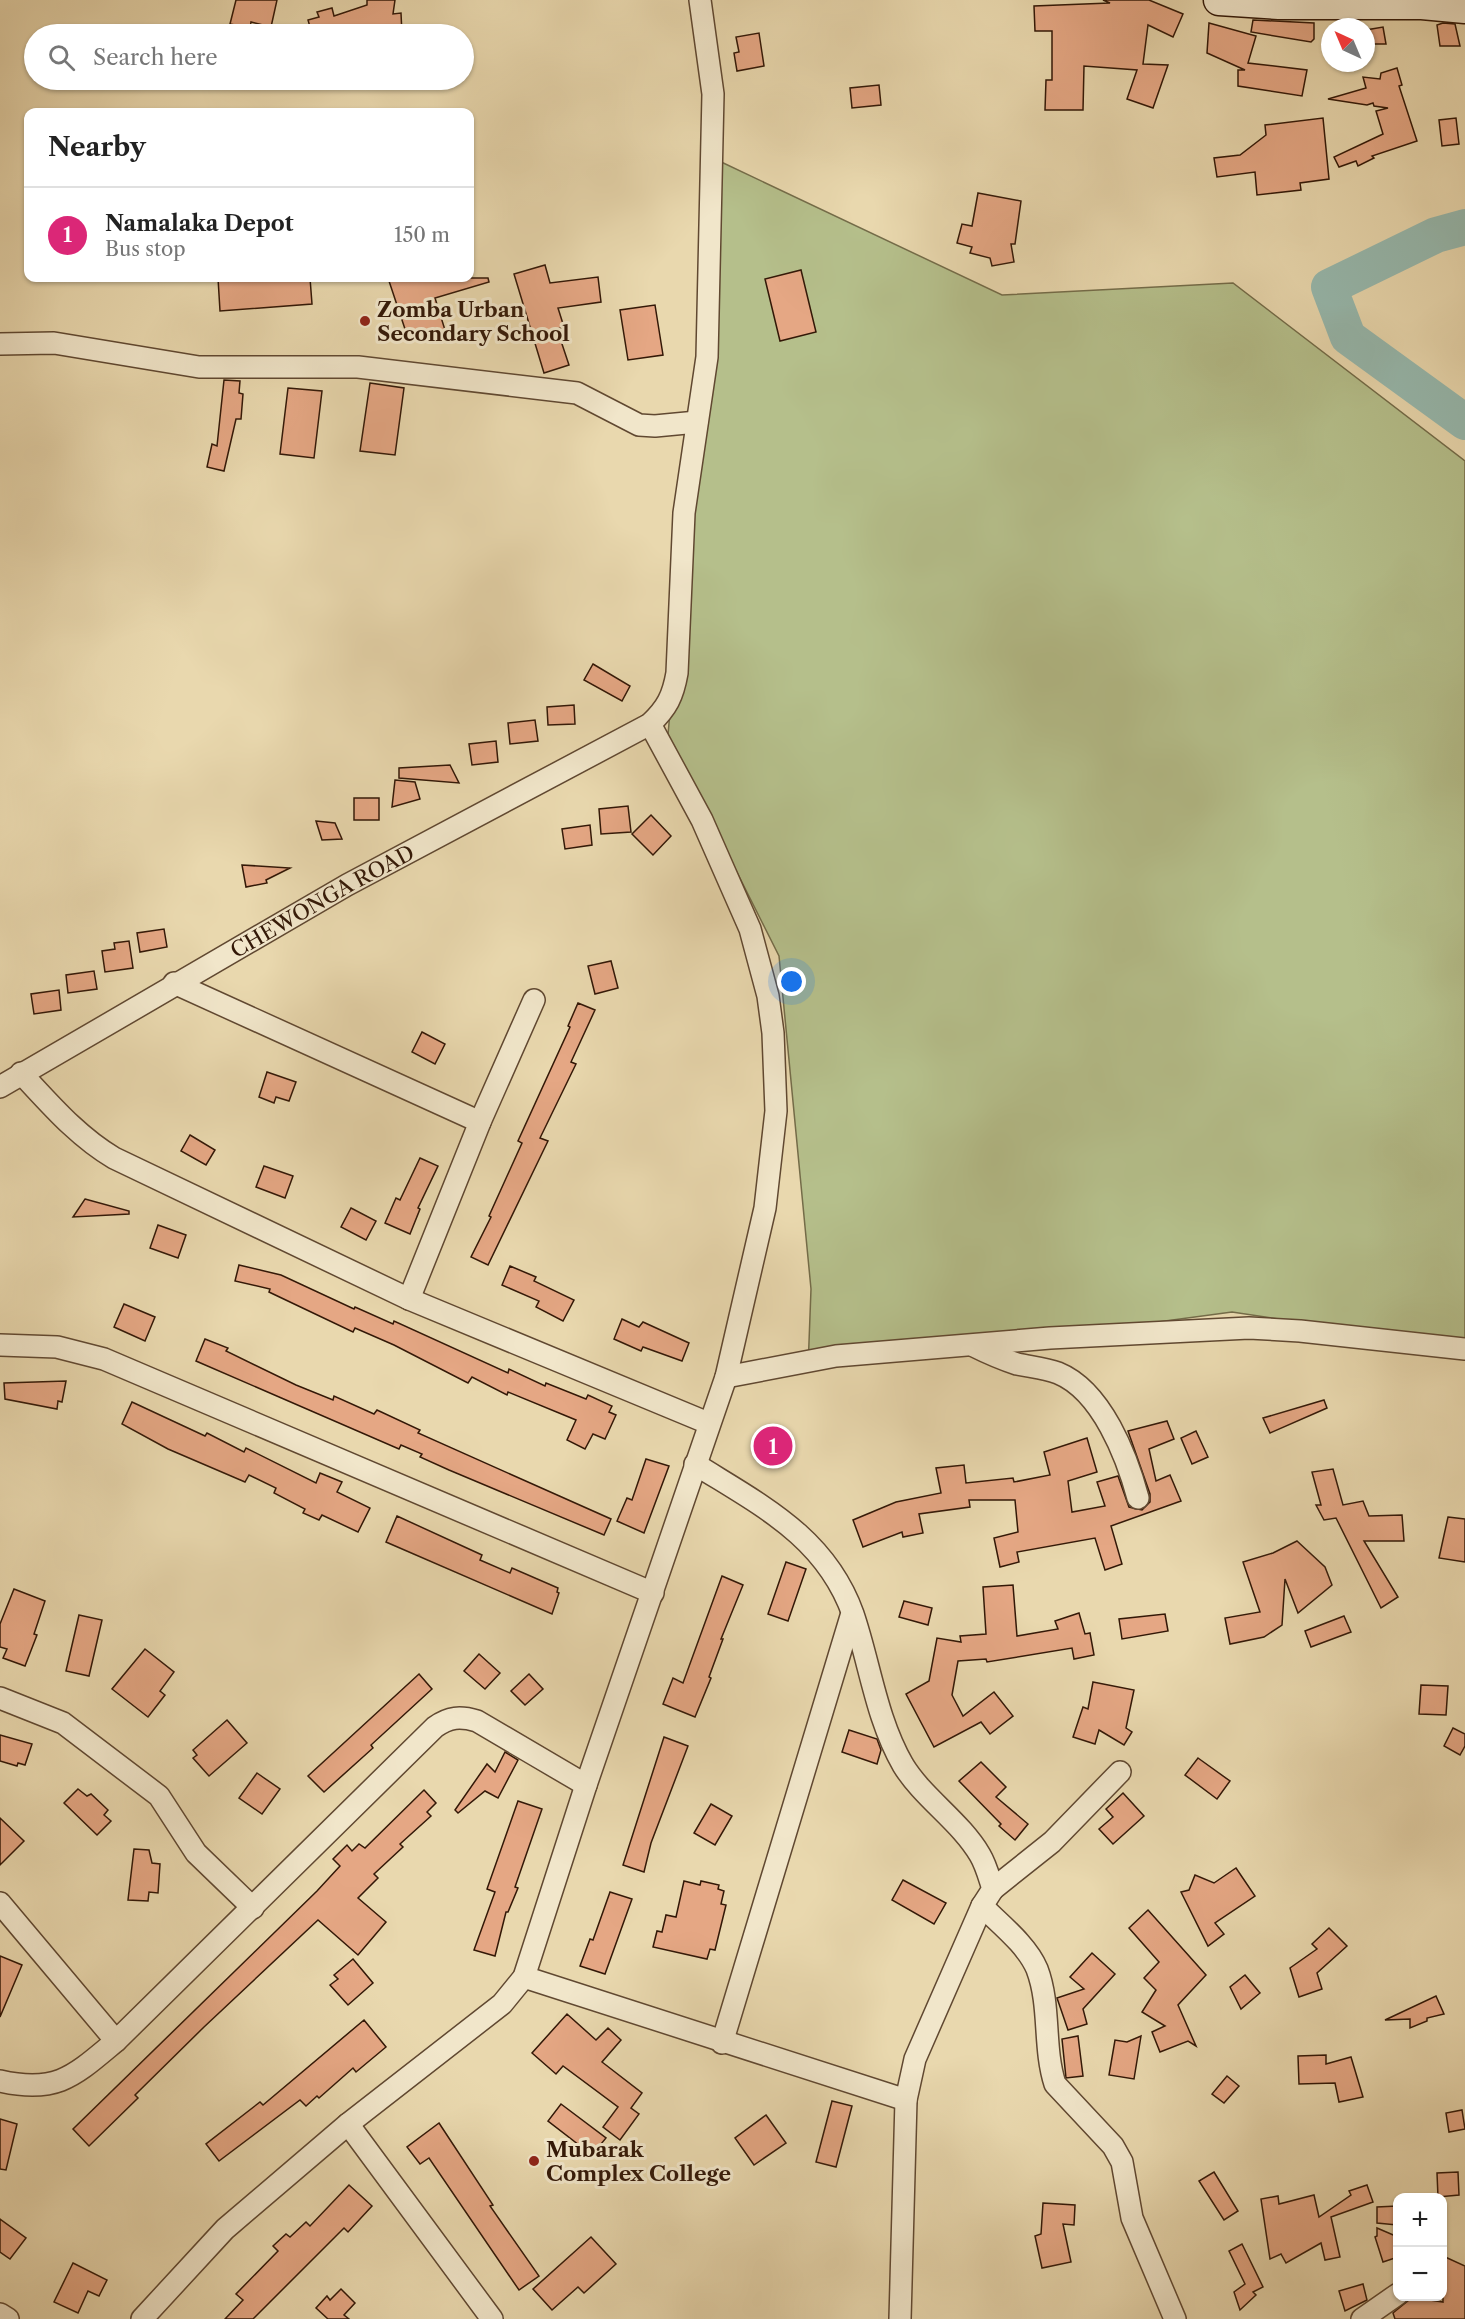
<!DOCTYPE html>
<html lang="en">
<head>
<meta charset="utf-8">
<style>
	:root { --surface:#fff; --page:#f6f6f6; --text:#222; --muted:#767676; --line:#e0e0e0; --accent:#db2777 }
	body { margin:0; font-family:"Libre Caslon Text",serif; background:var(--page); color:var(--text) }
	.controls { position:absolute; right:18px; bottom:18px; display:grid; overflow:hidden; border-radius:12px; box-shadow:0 2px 4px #0004 }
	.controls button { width:54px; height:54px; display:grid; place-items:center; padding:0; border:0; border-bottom:2px solid var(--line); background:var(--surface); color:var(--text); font:30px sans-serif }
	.compass { position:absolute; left:1321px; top:18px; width:54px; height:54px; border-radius:50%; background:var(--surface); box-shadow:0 2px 4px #0004; rotate:316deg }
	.you { position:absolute; left:792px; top:982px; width:21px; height:21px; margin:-15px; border:4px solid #fff; border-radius:50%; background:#1a73e8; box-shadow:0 0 0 9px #1a73e833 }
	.badge { display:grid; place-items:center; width:39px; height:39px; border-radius:50%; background:var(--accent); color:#fff; font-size:20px; font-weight:700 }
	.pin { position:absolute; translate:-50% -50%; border:3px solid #fff; box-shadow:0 2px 6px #0006 }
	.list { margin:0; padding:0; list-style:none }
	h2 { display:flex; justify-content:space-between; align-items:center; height:78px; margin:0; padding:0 24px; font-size:26px }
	h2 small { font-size:20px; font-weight:400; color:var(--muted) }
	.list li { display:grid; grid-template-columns:39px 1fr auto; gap:18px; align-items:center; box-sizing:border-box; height:96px; padding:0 24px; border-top:2px solid var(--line) }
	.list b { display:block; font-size:22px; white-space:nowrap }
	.list p { margin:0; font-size:20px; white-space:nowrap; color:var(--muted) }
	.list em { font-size:20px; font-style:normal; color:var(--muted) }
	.icon { flex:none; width:33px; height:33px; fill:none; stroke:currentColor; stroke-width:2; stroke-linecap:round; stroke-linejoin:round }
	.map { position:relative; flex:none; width:1465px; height:2319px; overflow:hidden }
	.search { position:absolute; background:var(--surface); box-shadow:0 2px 4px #0004; left:24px; top:24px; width:450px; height:66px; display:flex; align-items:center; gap:15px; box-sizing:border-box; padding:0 21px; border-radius:33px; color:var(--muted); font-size:22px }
	.panel { position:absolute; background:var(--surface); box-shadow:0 2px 4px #0004; left:24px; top:108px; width:450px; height:174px; border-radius:12px }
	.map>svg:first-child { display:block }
	.green { fill:#b5bf8b; stroke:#746c49; stroke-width:1.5 }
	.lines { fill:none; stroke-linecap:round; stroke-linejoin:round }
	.river { stroke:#97b9ae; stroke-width:36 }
	.building { fill:#e5a784; stroke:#331807; stroke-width:1.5 }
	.street-casing { stroke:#604831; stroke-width:24 }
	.secondary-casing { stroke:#331807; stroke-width:33 }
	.street { stroke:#f1e6ca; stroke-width:21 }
	.secondary { stroke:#f1e6ca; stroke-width:30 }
	.poi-dot { fill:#8f2418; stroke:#f1e6ca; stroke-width:2 }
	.labels { text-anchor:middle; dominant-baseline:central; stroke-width:6; stroke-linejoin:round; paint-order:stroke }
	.poi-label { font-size:21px; font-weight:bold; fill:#331807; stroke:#f1e6ca; text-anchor:start }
	.street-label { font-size:21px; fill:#331807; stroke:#f1e6ca }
</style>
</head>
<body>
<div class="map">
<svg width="1465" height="2319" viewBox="0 0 1465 2319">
	<rect width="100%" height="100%" fill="#e9d8ae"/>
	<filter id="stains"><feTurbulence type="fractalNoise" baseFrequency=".00333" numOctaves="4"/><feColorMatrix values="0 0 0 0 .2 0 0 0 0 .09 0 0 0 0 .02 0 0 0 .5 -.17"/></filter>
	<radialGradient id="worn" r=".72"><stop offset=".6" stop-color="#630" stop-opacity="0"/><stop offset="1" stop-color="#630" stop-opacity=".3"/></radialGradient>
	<polygon class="green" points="717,160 1002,295 1233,283 1465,461 1465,1347 1232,1312 808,1369 811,1289 779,956 668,735"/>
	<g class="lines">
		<polyline class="river" points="1465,227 1436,235 1329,287 1348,337 1465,422"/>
	</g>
	<g class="building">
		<polygon points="236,0 277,0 271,27 251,22 250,28 230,24"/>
		<polygon points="367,0 395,0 393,14 401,13 402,34 312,34 308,20 319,17 317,12 332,8 334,16 367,5"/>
		<polygon points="1103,0 1149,0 1183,14 1173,37 1148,25 1143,64 1168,65 1153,108 1127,99 1137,70 1084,66 1083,110 1045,110 1046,80 1052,80 1052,31 1035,31 1034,6 1110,3"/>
		<polygon points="1253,20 1314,23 1314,39 1311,42 1251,32"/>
		<polygon points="1209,23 1256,36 1248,63 1307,70 1302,96 1238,86 1238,70 1245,70 1207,53"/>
		<polygon points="1443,23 1455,24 1460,46 1440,46 1437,25"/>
		<polygon points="1383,27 1386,44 1366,44 1366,30"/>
		<polygon points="759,33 764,66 737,71 734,53 739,52 736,37"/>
		<polygon points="1397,68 1402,85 1399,86 1417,141 1372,156 1374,158 1358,166 1356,161 1339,167 1334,157 1383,134 1376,111 1388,108 1374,106 1373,103 1367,105 1328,99 1366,88 1363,77 1380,79 1381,73"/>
		<polygon points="879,85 881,105 852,108 850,88"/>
		<polygon points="1323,118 1329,179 1300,183 1301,190 1257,195 1255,172 1217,177 1214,158 1240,155 1266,135 1265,125"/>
		<polygon points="1456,118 1459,144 1442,146 1439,120"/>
		<polygon points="978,193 1021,201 1015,244 1011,244 1014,262 992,266 990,258 970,253 972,247 957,243 962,224 972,226"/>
		<polygon points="545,265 550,283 598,277 601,302 558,308 564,327 557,329 569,365 544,373 514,274"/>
		<polygon points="801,270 816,332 780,341 765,279"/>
		<polygon points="218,278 310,278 312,304 220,311"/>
		<polygon points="388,278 488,278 489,282 435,298 445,330 409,341"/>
		<polygon points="655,305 663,355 628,360 620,310"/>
		<polygon points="224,380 240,381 239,393 243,394 241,419 236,419 224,471 207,467 212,444 217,446"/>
		<polygon points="370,383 404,388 395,455 360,451"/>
		<polygon points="288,388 322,391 314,458 280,454"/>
		<polygon points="593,664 630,686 622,701 584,680"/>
		<polygon points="574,705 575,724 548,725 547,707"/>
		<polygon points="535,720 538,741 510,744 508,723"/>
		<polygon points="496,741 498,762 472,765 469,744"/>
		<polygon points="450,765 459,783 399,778 399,768"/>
		<polygon points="395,780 415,782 420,799 392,807"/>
		<rect x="354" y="798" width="25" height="22"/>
		<polygon points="628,806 631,832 601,834 599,809"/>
		<polygon points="651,815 671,836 653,855 632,834"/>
		<polygon points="316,821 335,823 342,839 322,840"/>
		<polygon points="590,825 592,845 565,849 562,829"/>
		<polygon points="242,865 290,868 266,880 267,883 246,887"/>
		<polygon points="164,929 167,947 140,952 137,933"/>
		<polygon points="129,941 133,968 105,972 102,951 115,949 114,943"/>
		<polygon points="611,961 618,988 595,994 588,966"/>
		<polygon points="94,971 97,989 68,993 66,975"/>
		<polygon points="59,990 61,1010 34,1014 31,994"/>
		<polygon points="578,1003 595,1010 571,1062 576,1064 540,1138 548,1141 488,1265 471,1257 491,1217 489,1216 522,1143 518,1141 570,1027 568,1026"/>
		<polygon points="422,1032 445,1044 435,1064 412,1052"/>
		<polygon points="267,1072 296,1082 289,1101 276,1097 274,1103 259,1097"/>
		<polygon points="190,1135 215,1150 206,1165 181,1151"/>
		<polygon points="420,1158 438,1166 418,1208 420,1209 410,1234 385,1223 396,1198 400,1200"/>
		<polygon points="264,1166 293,1176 285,1198 256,1187"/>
		<polygon points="85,1199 129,1211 129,1214 73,1217"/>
		<polygon points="351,1208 376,1221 366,1240 341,1227"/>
		<polygon points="158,1225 186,1235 178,1258 150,1248"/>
		<polygon points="239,1265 281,1275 354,1309 355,1307 393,1324 394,1321 508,1373 509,1369 545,1386 546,1383 586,1399 588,1395 612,1406 609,1412 616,1415 605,1439 593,1434 585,1449 567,1440 576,1420 508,1392 507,1395 472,1377 468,1383 394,1345 355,1328 353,1332 269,1292 270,1289 235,1281"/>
		<polygon points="510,1266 536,1277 534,1281 574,1300 563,1321 536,1307 539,1301 502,1285"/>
		<polygon points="124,1304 155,1317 145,1341 114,1327"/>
		<polygon points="622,1319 639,1327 643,1322 689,1343 682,1361 643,1347 641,1351 614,1339"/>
		<polygon points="205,1339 228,1348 226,1351 296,1385 333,1400 334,1396 374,1414 377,1410 420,1430 418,1433 611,1519 604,1535 449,1470 420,1457 422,1454 401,1445 399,1449 196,1361"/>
		<polygon points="66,1381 62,1402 58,1401 57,1409 5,1399 4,1383"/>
		<polygon points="1324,1400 1327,1408 1270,1433 1263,1418"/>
		<polygon points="132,1402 205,1436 207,1433 244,1452 246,1448 316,1483 320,1473 342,1482 337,1492 370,1508 358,1532 322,1515 319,1520 303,1513 305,1509 274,1493 276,1488 249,1475 245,1482 168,1449 122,1424"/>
		<polygon points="1167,1421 1174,1439 1149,1449 1156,1481 1170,1475 1181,1501 1111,1526 1122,1564 1105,1570 1095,1538 1017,1552 1019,1562 1000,1567 994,1538 1018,1532 1015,1500 969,1500 970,1507 919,1514 923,1533 903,1537 902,1532 863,1547 853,1520 896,1502 941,1493 936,1468 964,1465 966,1483 1013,1478 1014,1482 1050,1475 1044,1452 1087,1438 1097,1472 1068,1481 1072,1512 1105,1506 1097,1482 1118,1476 1129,1507 1142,1510 1150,1502 1150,1494 1128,1431"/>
		<polygon points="1196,1431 1208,1457 1192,1464 1181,1438"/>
		<polygon points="646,1459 669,1466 644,1533 617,1521 627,1498 632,1500"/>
		<polygon points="1333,1469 1343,1505 1363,1501 1369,1516 1402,1515 1404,1541 1364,1541 1398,1597 1381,1608 1336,1518 1324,1520 1316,1505 1321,1505 1312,1472"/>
		<polygon points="397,1516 482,1555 480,1560 510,1573 512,1568 558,1588 557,1592 559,1593 552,1614 386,1542"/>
		<polygon points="1448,1517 1465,1519 1465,1562 1439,1558"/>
		<polygon points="1297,1541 1325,1567 1332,1585 1298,1613 1285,1579 1282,1625 1264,1637 1230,1644 1225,1618 1260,1612 1243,1562 1273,1553"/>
		<polygon points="786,1562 806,1569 788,1621 768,1614"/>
		<polygon points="722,1576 743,1585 721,1639 723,1639 709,1677 711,1678 695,1717 663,1704 673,1678 683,1683"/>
		<polygon points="1013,1585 1017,1636 1058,1629 1055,1621 1079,1613 1085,1634 1090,1633 1094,1655 1074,1659 1072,1648 987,1662 986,1659 958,1661 952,1695 963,1716 994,1692 1013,1716 990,1734 981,1722 934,1747 906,1694 929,1681 937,1638 961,1642 960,1636 986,1634 983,1587"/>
		<polygon points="14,1589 45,1601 34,1634 37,1635 25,1666 3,1658 7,1649 0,1647 0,1624"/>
		<polygon points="904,1601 932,1608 928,1625 899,1617"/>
		<polygon points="1165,1614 1168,1631 1122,1639 1119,1619"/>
		<polygon points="79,1615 102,1620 89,1676 66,1671"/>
		<polygon points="1344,1616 1351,1632 1311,1647 1305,1631"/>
		<polygon points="145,1649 174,1672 160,1691 165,1695 148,1717 112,1689"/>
		<polygon points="479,1654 500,1673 485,1689 464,1671"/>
		<polygon points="419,1674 432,1689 371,1745 373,1748 324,1792 308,1776"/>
		<polygon points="529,1674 543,1689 525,1705 511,1691"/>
		<polygon points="1093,1682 1134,1690 1126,1728 1132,1732 1124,1745 1099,1730 1095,1744 1073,1737 1083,1707 1088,1709"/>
		<polygon points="1421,1685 1448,1686 1446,1715 1419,1714"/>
		<polygon points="227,1720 247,1743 209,1776 193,1758 197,1755 193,1750"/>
		<polygon points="1453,1728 1465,1734 1465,1746 1460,1755 1444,1746"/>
		<polygon points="849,1730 877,1739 881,1750 877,1764 842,1752"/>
		<polygon points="0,1735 32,1744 25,1765 18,1763 17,1766 0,1761"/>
		<polygon points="664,1737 688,1746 651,1843 644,1872 623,1865"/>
		<polygon points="505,1752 518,1760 498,1798 485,1791 458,1813 455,1810 487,1764 495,1772"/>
		<polygon points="1198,1758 1230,1781 1217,1799 1185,1775"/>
		<polygon points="981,1762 1006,1787 996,1797 1028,1824 1015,1840 999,1826 1001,1824 959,1781"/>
		<polygon points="257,1773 280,1789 262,1814 239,1798"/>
		<polygon points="78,1789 87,1796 91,1794 108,1810 104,1815 111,1821 97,1835 64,1803"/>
		<polygon points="424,1790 436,1803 427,1812 431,1816 400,1844 403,1847 374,1874 378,1878 358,1898 386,1922 358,1955 318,1920 204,2027 135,2095 138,2098 89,2146 73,2129 317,1891 340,1866 333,1859 347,1845 352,1851 359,1844 365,1848"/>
		<polygon points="1123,1793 1144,1816 1113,1844 1099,1829 1113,1817 1106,1809"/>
		<polygon points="518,1801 542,1809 515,1887 518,1888 508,1912 506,1912 495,1956 474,1950 495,1892 487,1889"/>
		<polygon points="711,1804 732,1816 715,1845 694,1833"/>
		<polygon points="0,1818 24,1841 0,1865"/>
		<polygon points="134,1849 149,1850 152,1863 160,1864 158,1893 149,1892 148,1901 128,1900"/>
		<polygon points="1236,1868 1255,1896 1215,1923 1224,1934 1208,1946 1181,1892 1189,1890 1195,1875 1214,1883"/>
		<polygon points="903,1880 946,1903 934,1924 892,1900"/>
		<polygon points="684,1881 700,1885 701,1881 719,1885 718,1889 724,1891 721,1904 726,1905 715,1950 710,1949 707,1959 653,1947 657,1931 662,1932 666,1915 676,1917"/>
		<polygon points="610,1892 632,1899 605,1974 580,1966 590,1939 593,1940"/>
		<polygon points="1148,1910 1206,1975 1178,2005 1196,2046 1188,2041 1160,2052 1152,2032 1165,2026 1142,2012 1156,1990 1144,1978 1159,1962 1129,1928"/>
		<polygon points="1329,1928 1347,1946 1317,1973 1322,1989 1299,1997 1290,1968 1317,1949 1312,1944"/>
		<polygon points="1092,1953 1115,1974 1083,2009 1087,2024 1068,2030 1057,1998 1084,1989 1070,1977"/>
		<polygon points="0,1956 22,1965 0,2017"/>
		<polygon points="353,1959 373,1983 348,2005 330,1985 338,1979 334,1975"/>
		<polygon points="1245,1975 1260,1993 1241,2009 1230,1987"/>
		<polygon points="1436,1996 1444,2014 1427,2018 1427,2021 1410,2028 1410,2019 1385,2020"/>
		<polygon points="567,2014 596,2040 608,2028 621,2040 602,2062 642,2093 631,2108 639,2114 620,2140 603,2127 618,2107 563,2066 556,2074 532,2053"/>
		<polygon points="364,2020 386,2047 356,2072 353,2068 319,2098 317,2096 306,2106 300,2100 219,2161 206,2144 260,2102 263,2105"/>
		<polygon points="1078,2036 1083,2076 1066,2078 1062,2039"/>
		<polygon points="1141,2036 1134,2079 1109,2075 1115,2040 1127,2042"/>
		<polygon points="1326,2055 1326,2064 1351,2057 1363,2097 1339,2102 1335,2083 1299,2084 1298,2056"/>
		<polygon points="1227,2076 1239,2086 1224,2103 1212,2094"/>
		<polygon points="832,2101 852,2106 836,2167 816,2162"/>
		<polygon points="561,2104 606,2138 592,2155 548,2121"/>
		<polygon points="1462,2110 1465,2129 1449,2132 1446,2113"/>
		<polygon points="766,2115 786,2143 754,2165 735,2138"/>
		<polygon points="0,2119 17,2124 6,2170 0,2169"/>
		<polygon points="439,2123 493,2205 490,2206 539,2276 519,2290 429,2158 420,2164 407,2147"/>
		<polygon points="1214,2172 1238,2211 1224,2220 1199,2181"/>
		<polygon points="1458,2172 1459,2195 1438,2197 1437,2173"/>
		<polygon points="349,2185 372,2206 348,2232 344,2228 253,2319 225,2319 243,2300 236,2294 278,2251 273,2246 286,2234 290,2237 306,2222 310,2226"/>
		<polygon points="1367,2185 1373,2202 1331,2217 1340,2257 1325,2260 1321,2243 1286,2263 1281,2254 1270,2259 1261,2199 1278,2196 1279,2204 1314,2195 1319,2217 1351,2195 1349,2191"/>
		<polygon points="1043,2203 1075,2205 1074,2225 1063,2224 1071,2262 1042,2268 1035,2236 1041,2234"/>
		<polygon points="1397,2206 1397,2225 1377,2223 1377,2207"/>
		<polygon points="0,2219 26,2238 10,2259 0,2252"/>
		<polygon points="1377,2228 1398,2237 1398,2257 1383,2262 1375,2237 1377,2236"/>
		<polygon points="591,2237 616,2264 584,2293 578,2287 552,2310 533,2289"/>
		<polygon points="1242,2244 1263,2287 1253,2292 1256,2295 1240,2310 1234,2292 1245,2284 1229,2251"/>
		<polygon points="1443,2256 1465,2266 1465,2319 1395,2319 1393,2313 1409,2300 1418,2298 1443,2302"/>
		<polygon points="73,2263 107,2280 99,2296 88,2291 78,2313 54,2302"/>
		<polygon points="1363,2284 1367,2300 1345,2311 1339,2291"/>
		<polygon points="341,2289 355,2303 344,2315 349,2319 328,2319 316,2308 327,2296 330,2300"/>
	</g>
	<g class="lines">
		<defs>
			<g id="street">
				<polyline points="0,344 54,343 199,367 358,367 577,393 639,425 655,426 697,422"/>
				<polyline points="174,983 480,1122"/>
				<path d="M21,1073C50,1104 77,1136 114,1158L409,1299L708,1423"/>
				<path id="s1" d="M0,1087L347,885L650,724C667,708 673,696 677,673L684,513L707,357L713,94L700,0"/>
				<polyline points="409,1299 480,1122 534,1000"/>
				<polyline points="0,1345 57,1347 104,1359 653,1593"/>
				<path d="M974,1346C988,1353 1002,1359 1017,1364C1031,1367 1045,1368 1058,1373C1102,1391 1127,1457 1138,1498"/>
				<polyline points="726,1377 836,1356 1050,1338 1249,1328 1300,1331 1465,1349"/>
				<path d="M695,1464C760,1505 825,1536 853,1614C870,1664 876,1718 903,1765C923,1798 960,1821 980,1855C986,1865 989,1877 993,1889L982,1906L915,2059L906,2100L900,2319"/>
				<polyline points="0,1698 63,1723 159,1796 196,1853 253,1908"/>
				<polyline points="993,1889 1052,1842 1120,1772"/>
				<polyline points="0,1903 116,2041"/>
				<path d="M982,1906C1000,1924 1027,1945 1037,1969C1051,2006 1043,2047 1055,2084L1113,2146L1122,2162L1132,2218L1175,2319"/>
				<polyline points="524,1977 906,2100"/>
				<polyline points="722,2043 852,1613"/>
				<path d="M0,2081C57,2094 74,2076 116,2041L435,1727C449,1717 460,1716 477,1721L586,1785"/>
				<polyline points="348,2124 492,2319"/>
				<polyline points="0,2314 8,2319"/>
				<polyline points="142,2319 225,2229 348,2124 502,2004 524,1977 586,1785 726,1377 765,1208 776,1111 773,1033 768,996 750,929 702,820 650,724"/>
				<polyline points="1362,2319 1398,2294"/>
			</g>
			<polyline id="secondary" points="1219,0 1279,4 1422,4 1465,8"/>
		</defs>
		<use href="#street" class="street-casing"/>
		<use href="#secondary" class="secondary-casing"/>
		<use href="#street" class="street"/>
		<use href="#secondary" class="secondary"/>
	</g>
	<g class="poi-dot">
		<circle cx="365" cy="321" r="6"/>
		<circle cx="534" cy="2161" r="6"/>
	</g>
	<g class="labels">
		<g class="poi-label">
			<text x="377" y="309">Zomba Urban<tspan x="377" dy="24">Secondary School</tspan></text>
			<text x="546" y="2149">Mubarak<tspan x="546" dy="24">Complex College</tspan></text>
		</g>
		<g class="street-label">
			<text stroke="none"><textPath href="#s1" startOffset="372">CHEWONGA ROAD</textPath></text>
		</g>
	</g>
	<rect width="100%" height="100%" filter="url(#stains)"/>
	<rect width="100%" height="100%" fill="url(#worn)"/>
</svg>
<div class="controls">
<button>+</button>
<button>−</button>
</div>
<svg class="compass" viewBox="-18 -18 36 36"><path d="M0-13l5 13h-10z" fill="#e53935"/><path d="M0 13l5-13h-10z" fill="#767676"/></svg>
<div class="you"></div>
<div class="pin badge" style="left:773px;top:1446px">1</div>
<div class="search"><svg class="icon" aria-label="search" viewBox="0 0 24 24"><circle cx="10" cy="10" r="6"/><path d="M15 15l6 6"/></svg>Search here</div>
<section class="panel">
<h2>Nearby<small></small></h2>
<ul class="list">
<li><span class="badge">1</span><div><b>Namalaka Depot</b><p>Bus stop</p></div><em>150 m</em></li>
</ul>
</section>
</div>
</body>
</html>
